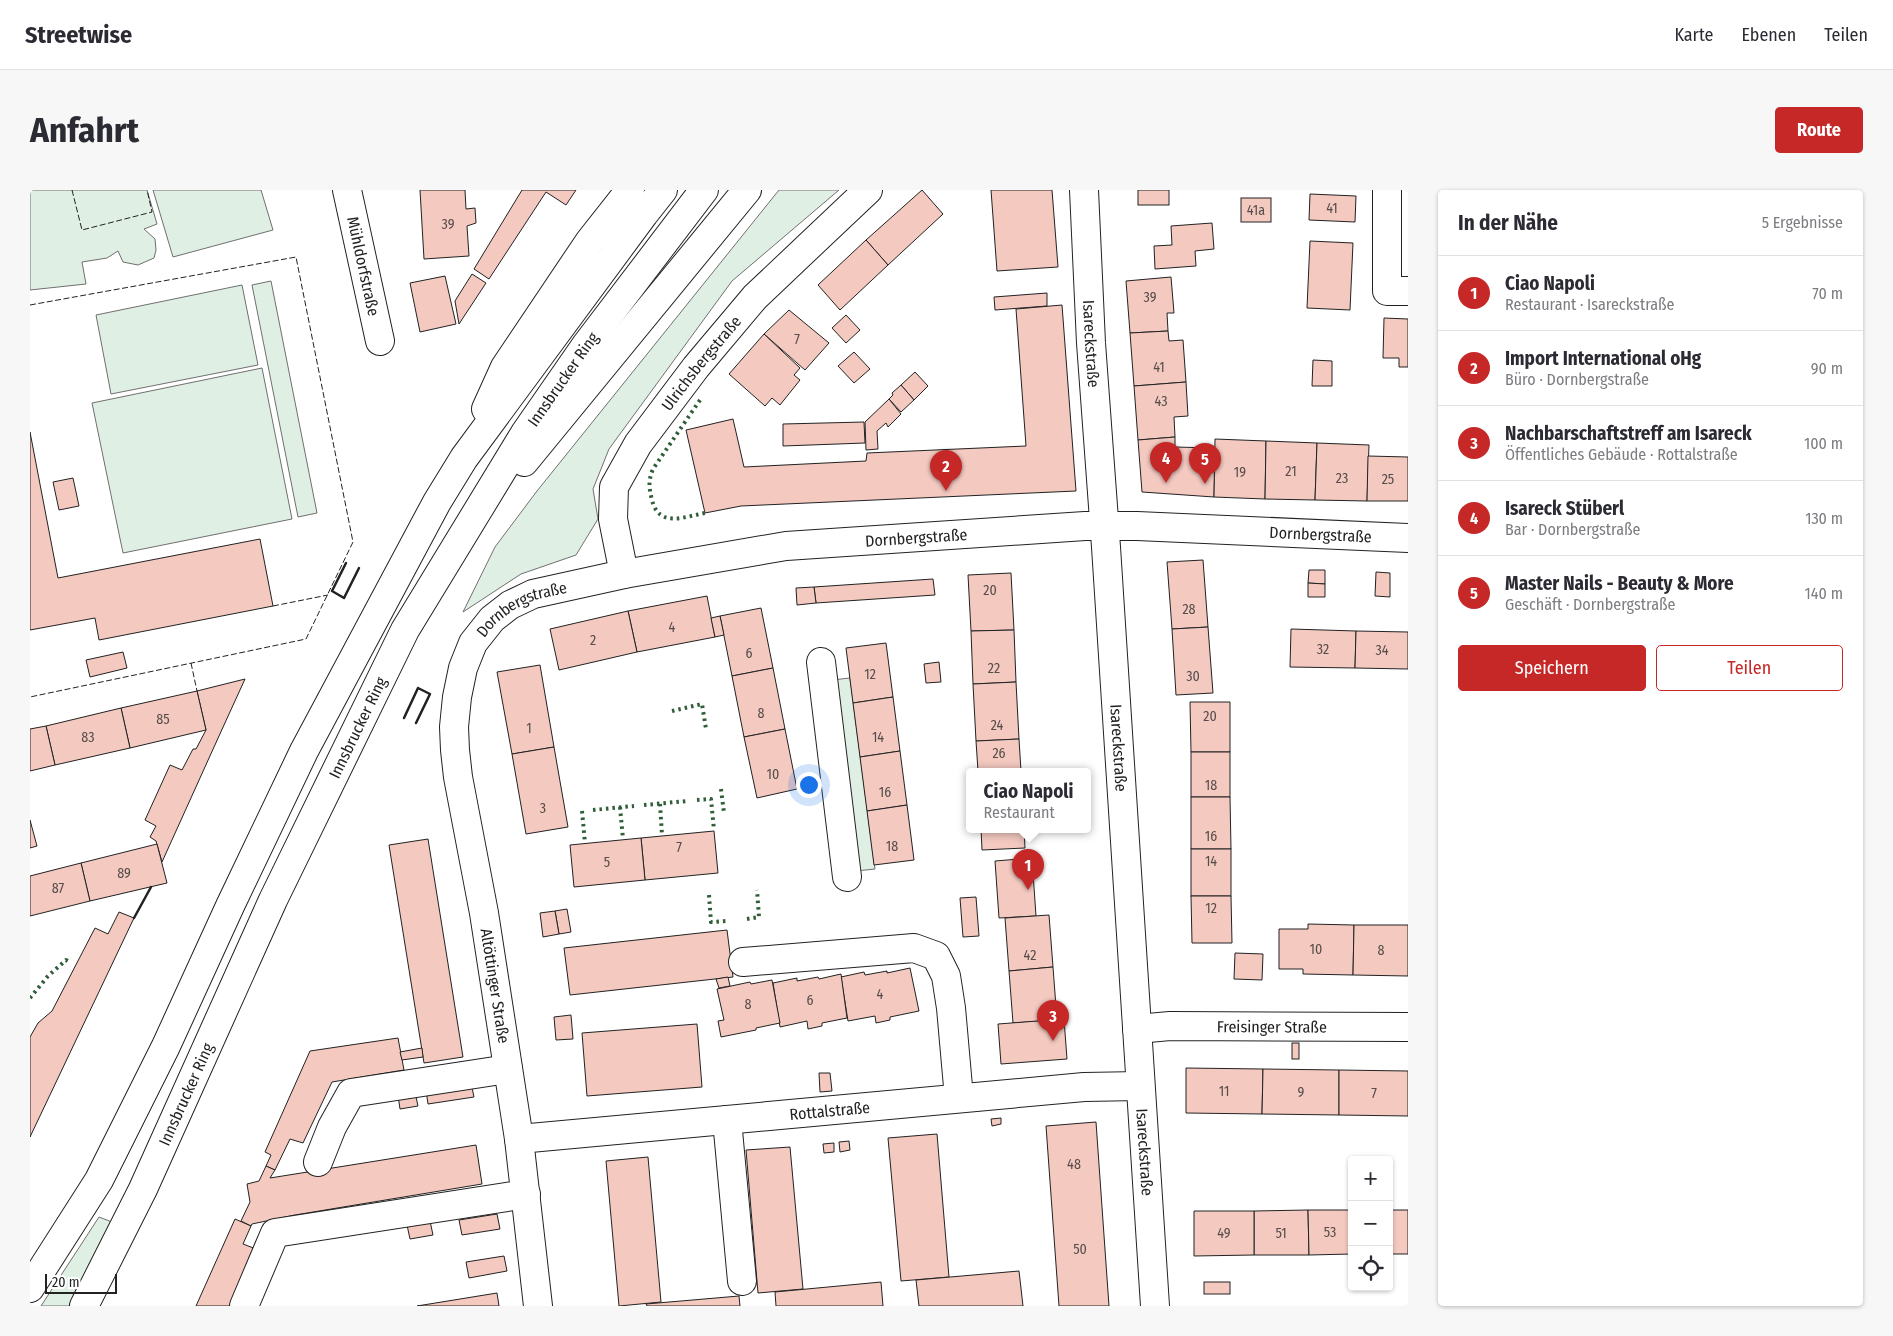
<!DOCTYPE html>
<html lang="de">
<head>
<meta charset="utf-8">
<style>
	:root { --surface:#fff; --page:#f7f7f7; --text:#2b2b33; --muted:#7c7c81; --line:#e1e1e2; --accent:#c62828 }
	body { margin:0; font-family:"Fira Sans Condensed",sans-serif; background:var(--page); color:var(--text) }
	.controls { position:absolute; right:15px; bottom:15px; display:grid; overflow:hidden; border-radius:5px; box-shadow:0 1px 4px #0004 }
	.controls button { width:45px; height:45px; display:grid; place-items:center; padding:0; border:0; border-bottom:1px solid var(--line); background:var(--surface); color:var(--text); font:25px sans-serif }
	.scale { position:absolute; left:15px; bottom:12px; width:72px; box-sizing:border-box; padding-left:5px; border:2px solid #222; border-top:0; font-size:14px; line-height:18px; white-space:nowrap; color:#222; -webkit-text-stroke:4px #fff; paint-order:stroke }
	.you { position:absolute; left:778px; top:594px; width:18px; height:18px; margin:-12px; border:4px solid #fff; border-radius:50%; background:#1a73e8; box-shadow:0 0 0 8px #1a73e833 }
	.badge { display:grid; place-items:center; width:32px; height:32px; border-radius:50%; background:var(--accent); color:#fff; font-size:16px; font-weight:700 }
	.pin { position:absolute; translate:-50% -41px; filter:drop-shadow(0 1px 2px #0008) }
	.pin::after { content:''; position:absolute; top:26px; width:18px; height:15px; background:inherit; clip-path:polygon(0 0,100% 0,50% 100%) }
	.popup { position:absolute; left:936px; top:578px; width:125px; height:65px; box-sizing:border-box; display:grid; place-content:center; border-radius:5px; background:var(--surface); filter:drop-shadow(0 1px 4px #0005); font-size:16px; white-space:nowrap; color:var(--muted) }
	.popup b { font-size:19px; color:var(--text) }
	.popup::after { content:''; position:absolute; left:50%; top:100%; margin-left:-10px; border:10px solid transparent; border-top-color:var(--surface) }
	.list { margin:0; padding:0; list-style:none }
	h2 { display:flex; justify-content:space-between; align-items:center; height:65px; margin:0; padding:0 20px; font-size:21px }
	h2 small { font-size:16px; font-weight:400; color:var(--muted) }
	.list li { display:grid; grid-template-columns:32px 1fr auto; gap:15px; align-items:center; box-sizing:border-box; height:75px; padding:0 20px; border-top:1px solid var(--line) }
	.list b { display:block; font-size:19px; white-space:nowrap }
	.list p { margin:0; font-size:16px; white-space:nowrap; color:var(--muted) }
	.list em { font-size:16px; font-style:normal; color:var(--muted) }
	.actions { display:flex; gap:10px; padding:15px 20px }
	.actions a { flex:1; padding:11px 0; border:1px solid var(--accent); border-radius:5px; text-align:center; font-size:18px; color:var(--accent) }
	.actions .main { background:var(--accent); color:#fff }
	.icon { flex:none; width:28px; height:28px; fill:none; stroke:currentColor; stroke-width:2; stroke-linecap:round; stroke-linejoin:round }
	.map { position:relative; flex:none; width:1378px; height:1116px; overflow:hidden; border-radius:5px }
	header { display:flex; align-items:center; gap:30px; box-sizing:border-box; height:70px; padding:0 25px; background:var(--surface); border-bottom:1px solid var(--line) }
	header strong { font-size:24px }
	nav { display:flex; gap:28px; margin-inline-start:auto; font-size:18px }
	.intro { display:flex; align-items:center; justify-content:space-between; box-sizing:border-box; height:120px; padding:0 30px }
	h1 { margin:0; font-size:35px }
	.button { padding:12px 22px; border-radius:5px; background:var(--accent); color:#fff; font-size:18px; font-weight:700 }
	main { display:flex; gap:30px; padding:0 30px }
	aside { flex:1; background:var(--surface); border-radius:5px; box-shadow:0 1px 4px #0004 }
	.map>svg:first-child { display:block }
	.green { fill:#e0efe3; stroke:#6f6f6f }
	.building { fill:#f3c9c0; stroke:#222 }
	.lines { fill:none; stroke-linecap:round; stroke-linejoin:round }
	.minor-casing { stroke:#222; stroke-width:30 }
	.highway-casing { stroke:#222; stroke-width:30 }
	.minor { stroke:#fff; stroke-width:28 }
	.highway { stroke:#fff; stroke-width:28 }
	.hedge { stroke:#2f5e38; stroke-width:4; stroke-dasharray:2.5 4; stroke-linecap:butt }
	.fence { stroke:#222; stroke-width:1; stroke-dasharray:6 2.5; stroke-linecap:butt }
	.wall { stroke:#222; stroke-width:2.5 }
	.labels { text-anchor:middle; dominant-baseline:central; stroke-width:4; stroke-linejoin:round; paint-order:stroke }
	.number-label { font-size:14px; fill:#564c4a }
	.street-label { font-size:16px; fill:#222; stroke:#fff }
</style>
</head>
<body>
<header>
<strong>Streetwise</strong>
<nav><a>Karte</a><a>Ebenen</a><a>Teilen</a></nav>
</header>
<div class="intro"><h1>Anfahrt</h1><a class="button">Route</a></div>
<main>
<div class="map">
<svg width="1378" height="1116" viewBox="0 0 1378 1116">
	<rect width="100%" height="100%" fill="#fff"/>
	<g class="green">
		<polygon points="0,0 117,0 127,34 114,39 125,49 126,60 124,68 108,75 93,72 88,61 77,68 52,72 56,94 0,100"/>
		<polygon points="123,0 231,0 243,40 143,67"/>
		<polygon points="749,0 809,0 702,91 579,259 563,299 568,329 546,365 491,384 433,422 465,357 507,301"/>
		<polygon points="241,91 287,323 268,327 222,95"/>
		<polygon points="212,95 228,175 81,204 66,125"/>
		<polygon points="232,178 262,329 93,363 62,213"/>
		<polygon points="820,488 845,679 826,681 802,490"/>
		<polygon points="69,1027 82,1032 49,1099 39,1116 11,1116"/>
	</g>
	<g class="building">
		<polygon points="390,0 435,0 436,19 445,18 446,33 437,36 439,66 394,69"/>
		<polygon points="492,0 546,0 536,15 516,2 459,89 444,79"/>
		<polygon points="892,0 913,24 858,75 836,50"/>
		<polygon points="961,0 1022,0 1028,77 967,81"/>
		<rect x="1108" y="0" width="31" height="15"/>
		<polygon points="1280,4 1326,6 1325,32 1279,30"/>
		<rect x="1211" y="8" width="30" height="24"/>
		<polygon points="1182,33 1184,59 1165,61 1166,76 1125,79 1124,56 1142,55 1141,36"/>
		<polygon points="836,50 858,75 810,120 788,95"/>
		<polygon points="1280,51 1323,53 1320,120 1277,118"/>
		<polygon points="442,84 456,93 429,134 425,111"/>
		<polygon points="415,86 426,134 390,142 380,93"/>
		<polygon points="1141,87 1144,123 1137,123 1138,141 1100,143 1096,91"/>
		<polygon points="1017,103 1017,116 965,120 964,107"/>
		<polygon points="1032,115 1046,301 711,316 675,323 656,240 703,229 714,277 836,271 837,263 996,256 986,119"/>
		<polygon points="759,120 799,153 775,180 734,144"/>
		<polygon points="816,125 830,140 816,153 802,138"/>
		<polygon points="1354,128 1378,129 1378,177 1369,177 1369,168 1353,168"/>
		<polygon points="1138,141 1139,151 1153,150 1156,192 1104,196 1100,143"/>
		<polygon points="734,144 770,178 764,185 770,190 750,215 742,208 735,216 699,184"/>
		<polygon points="824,162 840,179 824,193 808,176"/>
		<polygon points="1283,170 1302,171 1302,196 1282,196"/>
		<polygon points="885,182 898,196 884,210 871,195"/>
		<polygon points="1156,192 1158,226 1144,227 1145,247 1108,250 1104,196"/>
		<polygon points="871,195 884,210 871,222 859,209 863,205 862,203"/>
		<polygon points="859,209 871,224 858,237 856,233 847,241 848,259 836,260 835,232"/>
		<polygon points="834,232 835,253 753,256 753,234"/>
		<polygon points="0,242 28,388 230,349 243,416 69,450 65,428 0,440"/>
		<polygon points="1145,247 1145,257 1185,258 1184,307 1112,302 1108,250"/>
		<polygon points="1185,249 1236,251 1235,309 1184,307"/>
		<polygon points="1236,251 1287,253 1285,310 1235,309"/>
		<polygon points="1287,253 1339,255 1337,311 1285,310"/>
		<polygon points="1338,266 1378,267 1378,311 1337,311"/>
		<polygon points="43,288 49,316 29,320 23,292"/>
		<polygon points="1173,370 1178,437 1142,439 1137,372"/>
		<polygon points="1279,380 1295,380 1295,394 1278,393"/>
		<polygon points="1346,382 1360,383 1360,407 1345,406"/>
		<polygon points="981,383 984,440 941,441 938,385"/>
		<polygon points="903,389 905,405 786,413 784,397"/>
		<polygon points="1278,393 1295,394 1295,407 1278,407"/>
		<polygon points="784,397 786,413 767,415 766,398"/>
		<polygon points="677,406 685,447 607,462 598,421"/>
		<polygon points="731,418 743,478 702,486 690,426"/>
		<polygon points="598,421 607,462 529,480 520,439"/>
		<polygon points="690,426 694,445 685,447 681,428"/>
		<polygon points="1178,437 1183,503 1146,505 1142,439"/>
		<polygon points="1261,439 1326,441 1325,478 1260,477"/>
		<polygon points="984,440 986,492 943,494 941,441"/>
		<polygon points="1326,441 1378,442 1378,479 1325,478"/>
		<polygon points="856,453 863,507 823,513 816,458"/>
		<polygon points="93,462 97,478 60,487 56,470"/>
		<polygon points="909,472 911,492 896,493 894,474"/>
		<polygon points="510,475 524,557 482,564 467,482"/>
		<polygon points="743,478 755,539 714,547 702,486"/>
		<polygon points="215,489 189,546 132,672 126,651 120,647 126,636 115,630 140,575 152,580 163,559 166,559 176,540 167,501"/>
		<polygon points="986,492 989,549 946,551 943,494"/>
		<polygon points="167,501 176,540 100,558 91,518"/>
		<polygon points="863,507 870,561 830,567 823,513"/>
		<polygon points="1160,512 1200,512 1200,562 1161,562"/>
		<polygon points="91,518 100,558 25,575 16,536"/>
		<polygon points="16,536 25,575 0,581 0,539"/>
		<polygon points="755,539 767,599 727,608 714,547"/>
		<polygon points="989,549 991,581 948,581 946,551"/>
		<polygon points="524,557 538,637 496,644 482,564"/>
		<polygon points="870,561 877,615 837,621 830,567"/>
		<rect x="1161" y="562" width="39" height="45"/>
		<polygon points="1161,607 1200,607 1201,659 1161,659"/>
		<polygon points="877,615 884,670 844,675 837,621"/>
		<polygon points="0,630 7,656 0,658"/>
		<polygon points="951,639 994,639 995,658 952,660"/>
		<polygon points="684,641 688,683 615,690 611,648"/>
		<polygon points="611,648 615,690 544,697 540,655"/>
		<polygon points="398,649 433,867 394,873 359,655"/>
		<polygon points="127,654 137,693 60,711 51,673"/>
		<rect x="1161" y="659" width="40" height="47"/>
		<polygon points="1002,668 1006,726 969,728 965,671"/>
		<polygon points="51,673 60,711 0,726 0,686"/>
		<polygon points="1161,706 1201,706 1202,753 1162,753"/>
		<polygon points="946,707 949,746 933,747 930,708"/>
		<polygon points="537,719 541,742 529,744 525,721"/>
		<polygon points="525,721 529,744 513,747 510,723"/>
		<polygon points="89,722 104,728 0,947 0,847 8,833 22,821 65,738 78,744"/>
		<polygon points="1019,725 1023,777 979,781 975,728"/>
		<polygon points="1278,734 1324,735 1323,785 1273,784 1273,779 1249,779 1249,739 1278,739"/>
		<polygon points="1324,735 1378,735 1378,786 1323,785"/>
		<polygon points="697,740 703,787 540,805 534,758"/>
		<polygon points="1205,763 1233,764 1232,790 1204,789"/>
		<polygon points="1023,777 1027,830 983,833 979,781"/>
		<polygon points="880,778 889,821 860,827 860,830 846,833 845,826 818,831 811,787 834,782 835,785 857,781 857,783"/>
		<polygon points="811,784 817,828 792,833 792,836 778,839 777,831 750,837 743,793 767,788 767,791 788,787 789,789"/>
		<polygon points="698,787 700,796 689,798 686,789"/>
		<polygon points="742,790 750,833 726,838 726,840 691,847 688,831 694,830 687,799 720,792 721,794"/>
		<polygon points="541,825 543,849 526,850 524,827"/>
		<polygon points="1034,829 1037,869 971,874 968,834"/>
		<polygon points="667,834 672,897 557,906 552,843"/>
		<polygon points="368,848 374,880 302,892 273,953 260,949 245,980 236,976 241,965 235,962 280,861"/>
		<rect x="1262" y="853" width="7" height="16"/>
		<polygon points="392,858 393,867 372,870 370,862"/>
		<polygon points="1156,878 1233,879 1232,924 1156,923"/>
		<polygon points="1233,879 1309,880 1309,925 1232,924"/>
		<polygon points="1309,880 1378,881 1378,926 1309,925"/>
		<polygon points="789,883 800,883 802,901 790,902"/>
		<polygon points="441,893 444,907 398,914 396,900"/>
		<polygon points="385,902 388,916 370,919 368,905"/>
		<polygon points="971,928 971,934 962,936 961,929"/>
		<polygon points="1066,932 1079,1116 1029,1116 1016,936"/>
		<polygon points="907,944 919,1087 871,1091 858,948"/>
		<polygon points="819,951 820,960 810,962 809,952"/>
		<polygon points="804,953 804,962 794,963 793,954"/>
		<polygon points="446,955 452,994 265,1025 222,1034 221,1036 211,1031 220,1012 217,994 229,991 236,976 245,980 240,988"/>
		<polygon points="760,957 773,1099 728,1103 716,960"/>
		<polygon points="618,967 631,1112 589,1116 576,971"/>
		<polygon points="1278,1020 1279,1065 1224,1065 1224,1021"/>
		<polygon points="1278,1020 1322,1020 1322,1064 1279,1065"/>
		<rect x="1359" y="1020" width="19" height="44"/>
		<polygon points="1164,1021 1224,1021 1224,1065 1164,1066"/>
		<polygon points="467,1024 470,1039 432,1045 429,1030"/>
		<polygon points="205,1029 221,1036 213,1054 226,1059 201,1116 166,1116"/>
		<polygon points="400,1031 403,1045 380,1049 377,1035"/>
		<polygon points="474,1066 477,1081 439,1088 436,1072"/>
		<polygon points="989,1081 993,1116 889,1116 886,1090"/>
		<polygon points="851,1092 853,1116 746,1116 745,1102"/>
		<rect x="1174" y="1092" width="26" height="12"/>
		<polygon points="467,1103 469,1116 387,1116"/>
		<polygon points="709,1106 710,1116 617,1116 616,1114"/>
	</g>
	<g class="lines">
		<defs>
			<g id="minor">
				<path id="s1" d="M317,0L350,151"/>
				<path id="s2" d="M1054,0L1061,153L1076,357L1125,1116"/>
				<polyline points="1357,0 1357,101 1378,101"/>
				<path id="s3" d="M594,384L583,329L584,297L608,254L666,177L725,107L838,0"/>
				<polyline points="791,472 817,687"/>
				<polyline points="713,772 884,758 906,766 916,786 921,818 929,908"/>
				<path id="s4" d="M1107,839L1140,836L1378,837"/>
				<polyline points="697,930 712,1091"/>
				<path id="s5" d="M489,949L1054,897L1110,896"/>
				<polyline points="288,972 302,937 321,903 478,879"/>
				<polyline points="214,1116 245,1043 496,1004"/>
				<path id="s6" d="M508,1116L489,949L454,723L428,587L425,560L424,537L427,507L433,478L443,453L462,429L480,415L503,404L594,384L756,356L1055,336H1107L1378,348"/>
			</g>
			<g id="highway">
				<polyline points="456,219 475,177 559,52 600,0"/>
				<polyline points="494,272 717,0"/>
				<polyline points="0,1098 69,990 136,856 200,716 274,561 407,312 434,268 614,24 633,0"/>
				<path id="s7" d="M54,1116L113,999L243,710L375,440L495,243L556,155L674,0"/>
			</g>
		</defs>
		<use href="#minor" class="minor-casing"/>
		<use href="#highway" class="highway-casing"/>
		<use href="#minor" class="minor"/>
		<use href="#highway" class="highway"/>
		<g class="hedge">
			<path d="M670,210L623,279C618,291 619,298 622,310C629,338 653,327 675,323"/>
			<polyline points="642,521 672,514 676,539"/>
			<polyline points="691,599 694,623"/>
			<polyline points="667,610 681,609 684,640"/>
			<polyline points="630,614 632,645"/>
			<polyline points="614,615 657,611"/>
			<polyline points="590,617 593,649"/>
			<polyline points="563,620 604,616"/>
			<polyline points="552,621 555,653"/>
			<polyline points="679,705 681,732 696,731"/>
			<polyline points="717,729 729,727 727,700"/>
			<polyline points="0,808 18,786 36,770 41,773"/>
		</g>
		<g class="fence">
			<polyline points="42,0 52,40 122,22 117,0"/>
			<polyline points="0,1 3,0"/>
			<polyline points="0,115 266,67 323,352 276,449 0,507"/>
			<polyline points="243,416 298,405"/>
			<polyline points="161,473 167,501"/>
		</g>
		<g class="wall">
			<polyline points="316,373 302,401 314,408 329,378"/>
			<polyline points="374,528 388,498 400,504 386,533"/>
			<polyline points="104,728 121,697"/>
		</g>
	</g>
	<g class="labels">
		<g class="number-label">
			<text x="1302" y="18">41</text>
			<text x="1226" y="20">41a</text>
			<text x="418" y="34">39</text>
			<text x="1120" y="107">39</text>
			<text x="767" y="149">7</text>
			<text x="1129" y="177">41</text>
			<text x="1131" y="211">43</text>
			<text x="1261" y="281">21</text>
			<text x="1210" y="282">19</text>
			<text x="1312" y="288">23</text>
			<text x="1358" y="289">25</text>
			<text x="960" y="400">20</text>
			<text x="1159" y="419">28</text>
			<text x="642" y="437">4</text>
			<text x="563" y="450">2</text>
			<text x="1293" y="459">32</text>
			<text x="1352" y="460">34</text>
			<text x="719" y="463">6</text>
			<text x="964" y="478">22</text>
			<text x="840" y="484">12</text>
			<text x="1163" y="486">30</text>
			<text x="731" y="523">8</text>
			<text x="1180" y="526">20</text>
			<text x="133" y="529">85</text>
			<text x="967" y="535">24</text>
			<text x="499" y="538">1</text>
			<text x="58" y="547">83</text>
			<text x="848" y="547">14</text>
			<text x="969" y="563">26</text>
			<text x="743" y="584">10</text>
			<text x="1181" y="595">18</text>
			<text x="855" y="602">16</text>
			<text x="513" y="618">3</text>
			<text x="1181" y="646">16</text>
			<text x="862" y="656">18</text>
			<text x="649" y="657">7</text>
			<text x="1181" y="671">14</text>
			<text x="577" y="672">5</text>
			<text x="94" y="683">89</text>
			<text x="28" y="698">87</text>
			<text x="1181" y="718">12</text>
			<text x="1286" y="759">10</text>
			<text x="1351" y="760">8</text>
			<text x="1000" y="765">42</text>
			<text x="850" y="804">4</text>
			<text x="780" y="810">6</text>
			<text x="718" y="814">8</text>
			<text x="1194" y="901">11</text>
			<text x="1271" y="902">9</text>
			<text x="1344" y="903">7</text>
			<text x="1044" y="974">48</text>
			<text x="1300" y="1042">53</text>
			<text x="1194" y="1043">49</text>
			<text x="1251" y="1043">51</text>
			<text x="1050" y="1059">50</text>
		</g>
		<g class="street-label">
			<text stroke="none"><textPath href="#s1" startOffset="78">Mühldorfstraße</textPath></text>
			<text stroke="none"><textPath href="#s2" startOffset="154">Isareckstraße</textPath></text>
			<text stroke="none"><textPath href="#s3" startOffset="240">Ulrichsbergstraße</textPath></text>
			<text stroke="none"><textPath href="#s7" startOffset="1045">Innsbrucker Ring</textPath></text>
			<text stroke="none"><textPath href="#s6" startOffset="1544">Dornbergstraße</textPath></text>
			<text stroke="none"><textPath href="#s6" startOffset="1139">Dornbergstraße</textPath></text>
			<text stroke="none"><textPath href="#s6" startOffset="734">Dornbergstraße</textPath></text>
			<text stroke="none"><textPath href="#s7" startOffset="640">Innsbrucker Ring</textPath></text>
			<text stroke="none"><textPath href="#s2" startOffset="559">Isareckstraße</textPath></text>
			<text transform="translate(465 796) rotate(81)">Altöttinger Straße</text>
			<text stroke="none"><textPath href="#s4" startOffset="135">Freisinger Straße</textPath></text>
			<text stroke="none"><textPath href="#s7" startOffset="235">Innsbrucker Ring</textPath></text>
			<text stroke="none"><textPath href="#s5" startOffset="312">Rottalstraße</textPath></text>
			<text stroke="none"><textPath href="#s2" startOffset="964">Isareckstraße</textPath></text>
		</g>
	</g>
</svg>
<div class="controls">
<button>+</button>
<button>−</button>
<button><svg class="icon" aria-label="locate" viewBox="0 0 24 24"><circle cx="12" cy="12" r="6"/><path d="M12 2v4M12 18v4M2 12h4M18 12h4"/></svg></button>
</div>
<div class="scale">20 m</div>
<div class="you"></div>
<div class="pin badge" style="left:998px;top:700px">1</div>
<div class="popup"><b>Ciao Napoli</b>Restaurant</div>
<div class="pin badge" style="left:916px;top:301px">2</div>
<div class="pin badge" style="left:1023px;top:851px">3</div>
<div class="pin badge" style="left:1136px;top:293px">4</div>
<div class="pin badge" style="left:1175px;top:294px">5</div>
</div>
<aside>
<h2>In der Nähe<small>5 Ergebnisse</small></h2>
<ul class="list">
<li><span class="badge">1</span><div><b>Ciao Napoli</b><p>Restaurant · Isareckstraße</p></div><em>70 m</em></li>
<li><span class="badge">2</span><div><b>Import International oHg</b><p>Büro · Dornbergstraße</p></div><em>90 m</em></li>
<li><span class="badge">3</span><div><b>Nachbarschaftstreff am Isareck</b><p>Öffentliches Gebäude · Rottalstraße</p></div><em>100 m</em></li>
<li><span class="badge">4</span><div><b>Isareck Stüberl</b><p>Bar · Dornbergstraße</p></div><em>130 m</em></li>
<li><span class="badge">5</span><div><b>Master Nails - Beauty &amp; More</b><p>Geschäft · Dornbergstraße</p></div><em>140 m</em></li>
</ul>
<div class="actions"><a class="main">Speichern</a><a>Teilen</a></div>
</aside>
</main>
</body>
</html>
